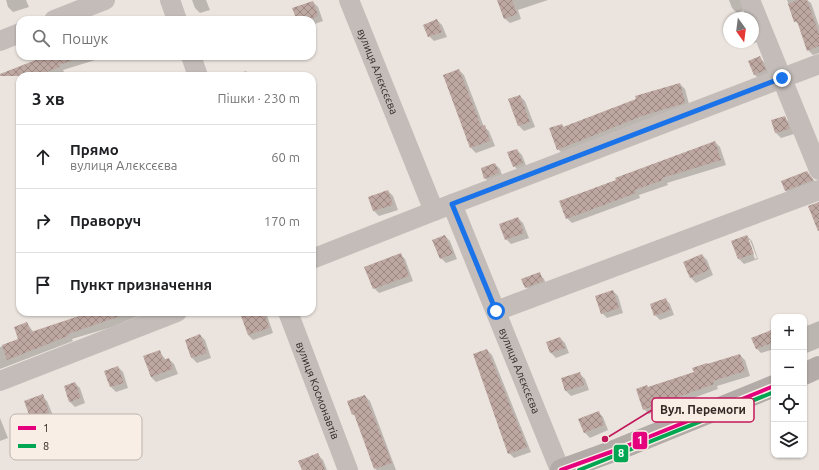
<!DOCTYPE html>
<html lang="uk">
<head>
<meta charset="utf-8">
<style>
	:root { --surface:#fff; --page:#f2f2f2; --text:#202124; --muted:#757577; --line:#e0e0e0 }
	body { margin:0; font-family:Ubuntu,sans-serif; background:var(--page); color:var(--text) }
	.controls { position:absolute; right:12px; bottom:12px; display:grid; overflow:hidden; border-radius:8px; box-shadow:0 1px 3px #0004 }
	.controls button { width:36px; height:36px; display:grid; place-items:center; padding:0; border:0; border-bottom:1px solid var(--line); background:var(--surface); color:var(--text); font:20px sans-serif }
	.compass { position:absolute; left:723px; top:12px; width:36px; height:36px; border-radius:50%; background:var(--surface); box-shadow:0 1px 3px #0004; rotate:166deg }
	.stop { position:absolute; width:12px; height:12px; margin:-9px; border:3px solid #1a73e8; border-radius:50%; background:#fff }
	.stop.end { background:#1a73e8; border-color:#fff; box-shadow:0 1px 4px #0008 }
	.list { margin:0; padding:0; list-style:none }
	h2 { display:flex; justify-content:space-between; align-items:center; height:52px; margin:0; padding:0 16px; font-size:17px }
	h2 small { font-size:13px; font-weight:400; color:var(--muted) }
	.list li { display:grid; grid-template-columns:26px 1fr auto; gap:12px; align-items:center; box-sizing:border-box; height:64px; padding:0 16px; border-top:1px solid var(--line) }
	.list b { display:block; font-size:15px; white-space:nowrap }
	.list p { margin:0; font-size:13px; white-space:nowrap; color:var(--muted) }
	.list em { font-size:13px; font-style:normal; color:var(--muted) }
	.icon { flex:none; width:22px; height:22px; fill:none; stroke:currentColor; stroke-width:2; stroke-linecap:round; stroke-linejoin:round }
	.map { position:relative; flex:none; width:819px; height:470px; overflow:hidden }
	.search { position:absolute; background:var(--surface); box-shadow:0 1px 3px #0004; left:16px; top:16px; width:300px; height:44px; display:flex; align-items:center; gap:10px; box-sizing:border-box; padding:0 14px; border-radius:12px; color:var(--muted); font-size:15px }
	.panel { position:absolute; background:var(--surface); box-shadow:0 1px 3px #0004; left:16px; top:72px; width:300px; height:244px; border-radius:12px }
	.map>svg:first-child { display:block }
	.shadow { fill:#0003; fill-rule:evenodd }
	.building { fill:url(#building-cross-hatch) }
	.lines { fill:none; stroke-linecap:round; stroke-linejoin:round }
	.minor { stroke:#c3bcb8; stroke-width:20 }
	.major { stroke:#b2aba7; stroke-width:22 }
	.bus-1-casing { stroke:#f8eee5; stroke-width:7 }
	.bus-2-casing { stroke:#f8eee5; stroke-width:7 }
	.bus-1 { stroke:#e5007d; stroke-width:4 }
	.bus-2 { stroke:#00a651; stroke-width:4 }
	.route { stroke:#1a73e8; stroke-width:5 }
	.labels { text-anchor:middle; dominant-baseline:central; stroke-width:3; stroke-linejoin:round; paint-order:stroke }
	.street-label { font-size:11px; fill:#332a26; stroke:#f8eee5 }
	.key { fill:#f8eee5; stroke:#bdb3ac; stroke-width:1 }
	.key-label { font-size:11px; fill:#332a26 }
	.leader { fill:none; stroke:#c2185b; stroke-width:1.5 }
	.callout-dot { fill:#c2185b; stroke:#f8eee5; stroke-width:1.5 }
	.callout { fill:#f8eee5; stroke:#c2185b; stroke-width:1.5 }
	.callout-label { font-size:12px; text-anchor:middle; font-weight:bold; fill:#332a26 }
	.line-badge { stroke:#f8eee5; stroke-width:1.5 }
	.badge-label { font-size:11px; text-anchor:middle; font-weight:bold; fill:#fff }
</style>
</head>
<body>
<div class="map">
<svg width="819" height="470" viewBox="0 0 819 470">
	<defs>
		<pattern id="building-cross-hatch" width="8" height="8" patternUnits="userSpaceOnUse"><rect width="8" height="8" fill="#bea7a0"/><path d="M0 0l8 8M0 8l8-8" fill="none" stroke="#9b8882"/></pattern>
	</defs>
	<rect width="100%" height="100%" fill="#ebe4de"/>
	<g class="shadow">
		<polygon points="6,0 26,0 29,7 13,12 8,7"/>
		<polygon points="192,0 206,0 210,10 200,13 195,8"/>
		<polygon points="498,0 548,0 518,10 521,19 510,23 504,18"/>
		<polygon points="729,0 745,0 744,10 737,13 732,8"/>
		<polygon points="787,0 807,0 811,3 819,26 819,53 813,55 808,50 799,25 795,21"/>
		<polygon points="313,2 318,7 323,21 312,25 312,20 298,20"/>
		<polygon points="437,20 442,25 447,37 434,41 429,36"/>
		<polygon points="753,32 757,42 748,45 745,42 753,42"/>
		<polygon points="48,56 104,56 105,57 63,70 64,72 54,76 20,76 20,80 16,69"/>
		<polygon points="215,56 230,56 219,60"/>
		<polygon points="760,58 765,63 770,75 759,79 754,74"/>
		<polygon points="459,70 464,75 484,127 489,131 495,146 476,153 471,148"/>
		<polygon points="246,71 250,76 232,76"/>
		<polygon points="680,84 685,89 690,108 563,154 558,149 561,125 564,127"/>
		<polygon points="520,96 525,101 535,127 524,131 519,126 509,100"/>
		<polygon points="784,117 789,122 794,134 781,138 776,133 772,121"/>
		<polygon points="715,142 720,147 726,165 667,183 668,185 639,195 640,198 572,223 567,218 618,181"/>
		<polygon points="517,150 522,155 527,168 519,171 514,166"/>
		<polygon points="495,164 500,169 503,178 490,183 485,178"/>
		<polygon points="807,172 818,185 790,195 785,190"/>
		<polygon points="388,191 393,196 398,210 379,216 374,211"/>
		<polygon points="518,218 523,223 529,238 511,244 506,239"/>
		<polygon points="445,236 450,241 457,259 446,263 441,258"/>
		<path d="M747,236L752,241L758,259L744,264L739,259L732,241ZM748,240H750L757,258L755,259Z"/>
		<polygon points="400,254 405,259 413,281 379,293 374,288"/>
		<polygon points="702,255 707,260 713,275 696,283 691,278"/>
		<polygon points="539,274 544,279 547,286 530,292 526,287"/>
		<polygon points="613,291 618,296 623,313 607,318 602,313"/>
		<polygon points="665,299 670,304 674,315 660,320 655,315"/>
		<polygon points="94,312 148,312 112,327 72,339 73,341 0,369 0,347 19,340 27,323 34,333"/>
		<polygon points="256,312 264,312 267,315 273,333 253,340 248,335"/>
		<polygon points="819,321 819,348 804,354 804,327"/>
		<polygon points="774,333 774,349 761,353 756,348"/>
		<polygon points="200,335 205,340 211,358 197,363 192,358 186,340"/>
		<polygon points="560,338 565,343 569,353 556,358 551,353 547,342"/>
		<polygon points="487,350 492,355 531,452 514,458 509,453"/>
		<polygon points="159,351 166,360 169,359 174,364 178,374 156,382 151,377 144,357"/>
		<polygon points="740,355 745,360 750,376 717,386 718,389 649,414 644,409 648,388 695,373 708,365"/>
		<polygon points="118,367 123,372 128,388 116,392 111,387 106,371"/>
		<polygon points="580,374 585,379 589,390 571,396 566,391 563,379"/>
		<polygon points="75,383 80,388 85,403 75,407 70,402 65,386"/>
		<polygon points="42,396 47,401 54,418 37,424 32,419"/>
		<polygon points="365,396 370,401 396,470 376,470 357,418 353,414"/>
		<polygon points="598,412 603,417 608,430 590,438 585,433"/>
		<polygon points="0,418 8,438 0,441"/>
		<polygon points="318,455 323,460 327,470 303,470"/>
	</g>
	<g class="building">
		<polygon points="497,0 512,0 517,14 504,19"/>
		<polygon points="798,0 807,0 819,34 819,46 807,51 797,21 794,22 788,4"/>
		<polygon points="313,1 318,16 308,20 297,20 292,8"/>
		<polygon points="437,19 442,32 428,37 423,25"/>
		<polygon points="46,56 79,56 79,58 59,65 60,67 35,76 0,76 0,74"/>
		<polygon points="760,56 766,70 754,75 748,61"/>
		<polygon points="459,69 481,126 485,125 490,141 470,148 443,75"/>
		<polygon points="680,83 685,103 642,116 557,150 549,128 562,124 563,127 636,99 635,96"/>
		<polygon points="520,95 530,122 518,126 508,99"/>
		<polygon points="785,116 790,129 775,133 771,120"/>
		<polygon points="715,141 721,160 662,178 663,180 635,190 636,193 566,219 559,201 616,180 615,178"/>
		<polygon points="517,149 523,163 513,167 507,152"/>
		<polygon points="495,163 499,173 484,179 481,168"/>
		<polygon points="807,171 813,180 785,191 781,181"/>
		<polygon points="388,190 393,205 373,211 368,197"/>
		<polygon points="819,202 819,231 818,231 808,206"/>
		<polygon points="518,217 524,233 505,240 499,224"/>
		<polygon points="445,235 453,254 440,259 432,240"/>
		<polygon points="747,235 754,254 738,259 731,241"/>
		<polygon points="401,253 409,276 373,289 364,267"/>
		<polygon points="702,254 709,270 690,278 683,262"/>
		<polygon points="540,272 543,281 525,288 521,279"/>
		<polygon points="613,290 619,308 601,314 595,296"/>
		<polygon points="666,298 670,310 654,316 650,304"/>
		<polygon points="91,312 126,312 126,314 68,334 68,336 7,360 2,345 18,339 14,327 27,322 31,332"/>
		<polygon points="253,312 264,312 269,328 248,335 241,316"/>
		<polygon points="774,329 774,342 756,349 751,338"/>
		<polygon points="200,334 207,353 191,358 185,340"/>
		<polygon points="560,337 565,348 550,353 546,342"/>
		<polygon points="487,349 527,447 508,454 473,354"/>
		<polygon points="160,350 163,360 169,358 173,369 151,377 143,356"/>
		<polygon points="740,354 745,371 713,381 714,384 643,410 636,389 647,385 648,387 694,372 692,368 707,363 707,364"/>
		<polygon points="118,366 124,383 110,387 104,371"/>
		<polygon points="580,372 584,385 565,391 561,378"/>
		<polygon points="75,382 81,398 69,402 64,386"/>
		<polygon points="43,394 49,413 31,420 24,401"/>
		<polygon points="365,395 392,463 374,469 354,414 352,415 347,401"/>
		<polygon points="599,411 604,425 584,433 578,419"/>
		<polygon points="318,453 325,470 302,470 298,461"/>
	</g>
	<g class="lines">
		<g class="minor">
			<polyline points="170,0 177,20"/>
			<path id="s1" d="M349,0L434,211"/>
			<polyline points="750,0 819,170"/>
			<polyline points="54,20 105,0"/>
			<polyline points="0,41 20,33"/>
			<polyline points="191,56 198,76"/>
			<path id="s2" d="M452,204L560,470"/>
			<polyline points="312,259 434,211 819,64"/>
			<polyline points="496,311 819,190"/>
			<path id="s3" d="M288,312L348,470"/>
			<polyline points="0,381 177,312"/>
		</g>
		<g class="major">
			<polyline points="804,374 819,367"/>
			<polyline points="561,470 619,449 774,386"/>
		</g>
		<defs>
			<polyline id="bus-1" points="561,470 619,449 774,386"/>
			<polyline id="bus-2" points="579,470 774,392"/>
		</defs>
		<use href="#bus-1" class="bus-1-casing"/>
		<use href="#bus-2" class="bus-2-casing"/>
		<use href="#bus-1" class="bus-1"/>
		<use href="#bus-2" class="bus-2"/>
	</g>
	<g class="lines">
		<polyline class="route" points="496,311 452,204 782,78"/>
	</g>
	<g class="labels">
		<g class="street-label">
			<text stroke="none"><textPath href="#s1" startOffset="77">вулиця Алєксєєва</textPath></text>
			<text stroke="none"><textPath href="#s2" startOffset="180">вулиця Алєксєєва</textPath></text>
			<text stroke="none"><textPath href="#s3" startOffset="84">вулиця Космонавтів</textPath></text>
		</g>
	</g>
	<rect x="10" y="414" width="132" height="46" rx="6" class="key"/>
	<rect x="18" y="426" width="18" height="4" fill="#e5007d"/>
	<rect x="18" y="444" width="18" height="4" fill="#00a651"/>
	<g class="key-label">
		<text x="43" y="432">1</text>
		<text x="43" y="450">8</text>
	</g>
	<path class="leader" d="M605 439L652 410"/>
	<circle class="callout-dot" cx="605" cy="439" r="4"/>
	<rect class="callout" x="652" y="398" width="102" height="24" rx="4"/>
	<g class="callout-label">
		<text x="703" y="414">Вул. Перемоги</text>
	</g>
	<g class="line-badge">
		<rect x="632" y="431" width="16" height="19" rx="4" fill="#e5007d"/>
		<rect x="613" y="444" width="16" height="19" rx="4" fill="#00a651"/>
	</g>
	<g class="badge-label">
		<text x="640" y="444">1</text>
		<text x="621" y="457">8</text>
	</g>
</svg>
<div class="controls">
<button>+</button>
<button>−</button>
<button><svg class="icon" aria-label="locate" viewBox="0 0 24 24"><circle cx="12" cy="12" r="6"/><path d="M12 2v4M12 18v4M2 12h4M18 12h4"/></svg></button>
<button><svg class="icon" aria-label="layers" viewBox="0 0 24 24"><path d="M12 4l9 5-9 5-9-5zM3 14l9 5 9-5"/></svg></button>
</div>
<svg class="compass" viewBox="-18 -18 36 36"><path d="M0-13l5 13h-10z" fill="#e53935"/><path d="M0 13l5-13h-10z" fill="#757577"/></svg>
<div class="stop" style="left:496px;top:311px"></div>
<div class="stop end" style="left:782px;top:78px"></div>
<div class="search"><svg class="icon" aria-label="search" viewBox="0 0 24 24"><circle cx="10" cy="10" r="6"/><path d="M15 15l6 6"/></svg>Пошук</div>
<section class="panel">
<h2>3 хв<small>Пішки · 230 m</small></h2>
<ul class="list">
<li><svg class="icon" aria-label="ahead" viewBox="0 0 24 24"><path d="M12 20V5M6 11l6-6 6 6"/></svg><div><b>Прямо</b><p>вулиця Алєксєєва</p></div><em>60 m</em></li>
<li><svg class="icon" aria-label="right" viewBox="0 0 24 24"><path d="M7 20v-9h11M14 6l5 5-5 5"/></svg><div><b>Праворуч</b></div><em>170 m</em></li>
<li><svg class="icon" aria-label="arrive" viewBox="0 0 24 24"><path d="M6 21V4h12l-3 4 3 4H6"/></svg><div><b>Пункт призначення</b></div></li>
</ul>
</section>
</div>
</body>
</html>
